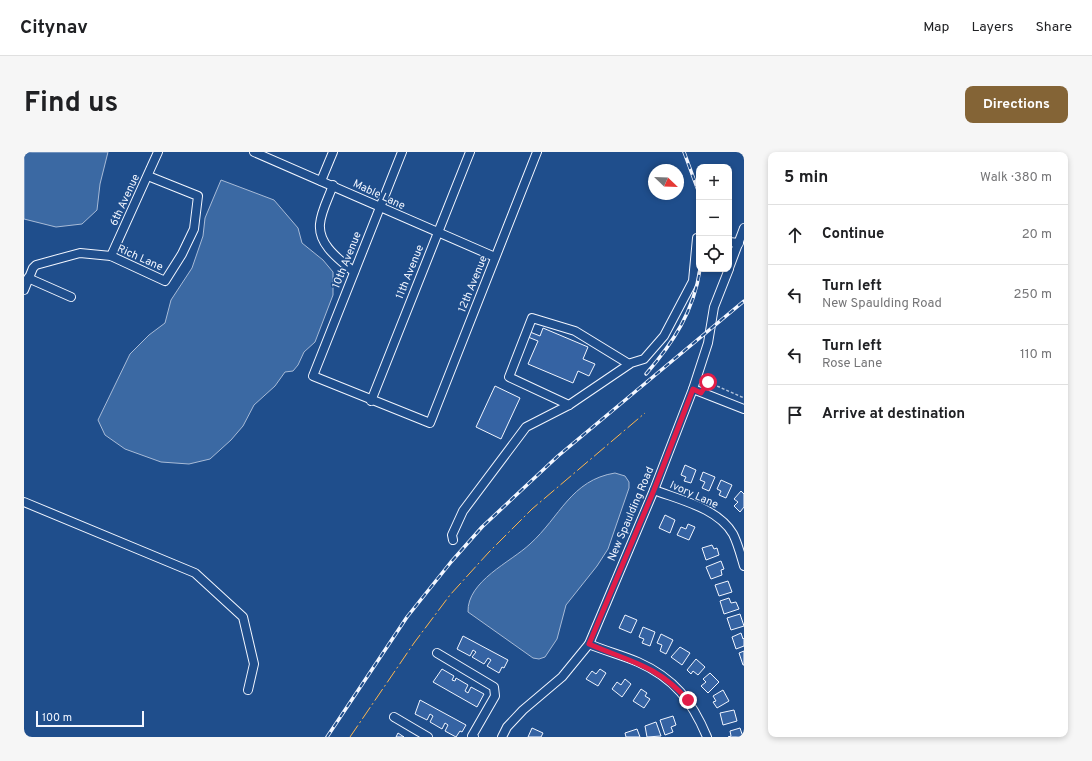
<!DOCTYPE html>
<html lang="en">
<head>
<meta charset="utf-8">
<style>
	:root { --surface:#fff; --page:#f6f6f6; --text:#202124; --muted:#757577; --line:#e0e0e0; --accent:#846436 }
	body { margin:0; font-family:Overpass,sans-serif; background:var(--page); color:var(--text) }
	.controls { position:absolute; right:12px; top:12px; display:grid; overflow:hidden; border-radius:8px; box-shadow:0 2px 6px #0003 }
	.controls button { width:36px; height:36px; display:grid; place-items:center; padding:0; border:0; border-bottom:1px solid var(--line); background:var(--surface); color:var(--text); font:20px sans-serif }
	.compass { position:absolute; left:624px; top:12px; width:36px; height:36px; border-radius:50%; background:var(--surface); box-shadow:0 2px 6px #0003; rotate:113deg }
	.scale { position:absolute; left:12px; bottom:10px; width:108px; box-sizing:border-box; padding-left:4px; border:2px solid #f2f6ff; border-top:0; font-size:11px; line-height:14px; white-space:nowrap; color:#f2f6ff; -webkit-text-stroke:3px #1f4e8c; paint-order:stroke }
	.stop { position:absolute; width:12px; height:12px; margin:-9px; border:3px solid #e11d48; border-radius:50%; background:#fff }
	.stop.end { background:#e11d48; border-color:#fff; box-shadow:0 1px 4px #0008 }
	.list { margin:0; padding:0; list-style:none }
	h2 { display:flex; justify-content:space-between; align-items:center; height:52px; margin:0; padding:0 16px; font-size:17px }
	h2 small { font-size:13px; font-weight:400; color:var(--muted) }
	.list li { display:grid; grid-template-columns:26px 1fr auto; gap:12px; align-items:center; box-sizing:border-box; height:60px; padding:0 16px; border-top:1px solid var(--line) }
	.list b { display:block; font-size:15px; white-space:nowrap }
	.list p { margin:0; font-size:13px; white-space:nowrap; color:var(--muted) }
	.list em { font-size:13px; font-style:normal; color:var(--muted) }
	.icon { flex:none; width:22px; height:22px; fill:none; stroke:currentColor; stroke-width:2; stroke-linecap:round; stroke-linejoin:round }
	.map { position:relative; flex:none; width:720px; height:585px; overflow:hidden; border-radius:8px }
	header { display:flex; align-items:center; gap:24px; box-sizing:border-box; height:56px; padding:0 20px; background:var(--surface); border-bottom:1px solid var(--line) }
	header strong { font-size:19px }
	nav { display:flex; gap:22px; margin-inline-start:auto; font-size:14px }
	.intro { display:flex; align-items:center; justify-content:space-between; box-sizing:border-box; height:96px; padding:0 24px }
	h1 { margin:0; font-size:28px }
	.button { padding:10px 18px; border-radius:8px; background:var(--accent); color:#fff; font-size:14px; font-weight:700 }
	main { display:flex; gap:24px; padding:0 24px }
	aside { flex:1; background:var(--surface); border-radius:8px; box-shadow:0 2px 6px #0003 }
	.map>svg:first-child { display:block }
	.water { fill:#3b69a3; stroke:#a8bbd7 }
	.building { fill:#3563a3; stroke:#f2f6ff }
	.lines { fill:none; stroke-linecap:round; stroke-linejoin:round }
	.minor-casing { stroke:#f2f6ff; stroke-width:10 }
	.path { stroke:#b3c4dc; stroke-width:1.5; stroke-dasharray:3 2; stroke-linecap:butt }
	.minor { stroke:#1f4e8c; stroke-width:8 }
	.rail-casing { stroke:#f2f6ff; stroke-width:3.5 }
	.rail { stroke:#1f4e8c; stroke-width:2; stroke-dasharray:6; stroke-linecap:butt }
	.power { stroke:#ffb74d; stroke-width:1; stroke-dasharray:14 3 2 3; stroke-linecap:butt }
	.route { stroke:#e11d48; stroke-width:5 }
	.labels { text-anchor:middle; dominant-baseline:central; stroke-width:3; stroke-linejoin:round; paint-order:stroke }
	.street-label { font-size:11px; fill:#f2f6ff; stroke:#1f4e8c }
</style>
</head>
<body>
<header>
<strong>Citynav</strong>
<nav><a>Map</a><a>Layers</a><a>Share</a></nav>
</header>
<div class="intro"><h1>Find us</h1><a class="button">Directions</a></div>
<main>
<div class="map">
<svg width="720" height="585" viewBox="0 0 720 585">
	<rect width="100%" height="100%" fill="#1f4e8c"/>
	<g class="water">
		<polygon points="0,0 84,0 76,32 73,58 58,72 32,75 0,67"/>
		<polygon points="197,28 250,48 274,76 278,91 299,108 309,120 309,143 291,190 280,200 274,213 269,219 261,220 251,234 230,253 219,274 207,288 186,307 165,312 137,310 101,297 81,283 74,268 106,202 125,183 141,171 147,148 168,116 179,84 181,66"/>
		<path d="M591,321L601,324L605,330V336L584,397L573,414L542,453L533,487L521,505L515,507L509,506L444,460C443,429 487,410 506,392C536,365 547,328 591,321Z"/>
	</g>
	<g class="building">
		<polygon points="519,176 564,195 559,207 571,212 565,224 554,219 549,231 504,212 514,189 504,185 506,180 516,184"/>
		<polygon points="471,234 496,246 477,287 452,275"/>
		<polygon points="661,313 672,318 667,331 660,329 662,325 657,323"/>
		<polygon points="679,320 691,325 685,339 678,336 681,330 676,328"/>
		<polygon points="697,328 708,333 702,346 695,343 697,339 693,337"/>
		<polygon points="717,339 720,342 720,355 716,360 710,354 714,350 710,347"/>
		<polygon points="641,363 651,368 646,381 635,376"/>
		<polygon points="664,372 671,375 665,388 653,383 657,375 662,377"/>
		<polygon points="688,393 690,397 693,396 695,403 682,408 678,396"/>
		<polygon points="697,409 700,417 697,418 698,423 687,427 682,415"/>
		<polygon points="704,429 708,440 695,444 691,433"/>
		<polygon points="705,446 707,451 712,450 715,457 700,462 696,449"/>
		<polygon points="716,462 720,474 707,478 703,466"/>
		<polygon points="601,463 613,468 607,481 595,476"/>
		<polygon points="619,475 631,480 626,494 618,491 620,487 615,485"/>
		<polygon points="717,481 719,487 720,486 720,494 712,497 708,485"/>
		<polygon points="637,482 649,488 642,502 636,499 638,493 633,491"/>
		<polygon points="439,484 484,508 480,516 478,515 475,521 463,514 467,508 464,506 460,512 448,505 452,500 449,498 446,504 433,497"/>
		<polygon points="656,495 666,501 658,513 647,505"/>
		<polygon points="720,499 720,513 719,513 715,501"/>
		<polygon points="672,507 681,515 674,523 669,519 667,522 663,518"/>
		<polygon points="418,517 430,524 428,528 431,529 432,526 444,533 441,539 444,541 447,535 460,542 453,555 409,530"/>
		<polygon points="576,517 582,521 574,534 562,527 568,519 572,522"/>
		<polygon points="686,521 695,530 684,541 677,534 682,530 679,527"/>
		<polygon points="601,527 607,532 598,545 588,537 593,530 597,533"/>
		<polygon points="617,537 623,541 621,544 626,547 620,556 609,549"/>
		<polygon points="699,538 705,549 693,556 689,550 692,549 689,544"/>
		<polygon points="396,548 442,573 438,580 436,579 432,585 421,579 424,573 421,571 418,577 406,570 409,564 406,562 403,568 391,562"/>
		<polygon points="710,558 713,569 699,573 696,561"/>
		<polygon points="649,564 652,573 647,575 649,580 641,583 636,568"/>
		<polygon points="632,570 637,584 623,585 621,574"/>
		<polygon points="508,576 519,581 517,585 504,585"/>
		<polygon points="716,576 719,585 704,585 707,584 706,579"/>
		<polygon points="613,577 616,585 602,585 601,581"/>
		<polygon points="374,581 380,585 372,585"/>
	</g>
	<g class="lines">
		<defs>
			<g id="minor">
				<polyline points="230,0 471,105"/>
				<polyline points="378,0 289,224 406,271 513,0"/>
				<polyline points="297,29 309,0"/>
				<path d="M309,33C305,45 297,59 296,72C294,93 316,108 330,120"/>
				<polyline points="705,90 715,91"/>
				<polyline points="87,104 134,0"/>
				<polyline points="705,116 720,76"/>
				<polyline points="4,126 47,145"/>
				<polyline points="0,138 9,116 12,113 56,101 87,104 141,129 158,102 170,77 174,44 124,24"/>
				<polyline points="669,237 720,257"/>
				<polyline points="347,249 446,0"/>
				<polyline points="545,253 485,225 508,166 551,179 605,212"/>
				<path d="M630,338C656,348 694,356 709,382C714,392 717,404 720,414"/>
				<polyline points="0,350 171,421 219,465 230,512 224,538"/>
				<polyline points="429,388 428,383 439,359 502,275 545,253 607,211 620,207 640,184 669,129 673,86 675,86"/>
				<path d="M565,492C581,499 598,503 614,510C650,526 668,549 683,585"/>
				<polyline points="413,501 470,535 471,544 448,584 450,585"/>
				<polyline points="370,565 404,585"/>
				<polyline points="478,585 483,575 499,558 538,525 565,492 630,338 669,237 684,191 690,155 705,117"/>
			</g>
		</defs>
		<use href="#minor" class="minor-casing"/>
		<polyline class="path" points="681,234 684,230 720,246"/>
		<use href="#minor" class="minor"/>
		<defs>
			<g id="rail">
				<polyline points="660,0 675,41"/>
				<path d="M622,222C649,191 670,159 676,117"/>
				<polyline points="303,585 383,465 427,410 458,375 534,304 720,149"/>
			</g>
		</defs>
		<use href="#rail" class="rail-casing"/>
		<use href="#rail" class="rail"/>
		<polyline class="power" points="326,585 390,491 426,443 465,400 508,357 621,261"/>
	</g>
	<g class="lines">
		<path class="route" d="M664,548C631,512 606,510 565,492L630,338L669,237L677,241L684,230"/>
	</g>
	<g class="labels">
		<g class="street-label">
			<text transform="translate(355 43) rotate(25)">Mable Lane</text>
			<text transform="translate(101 48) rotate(-65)">6th Avenue</text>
			<text transform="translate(116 106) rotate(24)">Rich Lane</text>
			<text transform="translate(323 108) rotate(-68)">10th Avenue</text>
			<text transform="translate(386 120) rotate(-68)">11th Avenue</text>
			<text transform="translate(449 132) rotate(-68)">12th Avenue</text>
			<text transform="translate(670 343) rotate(24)">Ivory Lane</text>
			<text transform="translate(607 362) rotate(-67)">New Spaulding Road</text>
		</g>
	</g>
</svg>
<div class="controls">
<button>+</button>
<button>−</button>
<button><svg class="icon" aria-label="locate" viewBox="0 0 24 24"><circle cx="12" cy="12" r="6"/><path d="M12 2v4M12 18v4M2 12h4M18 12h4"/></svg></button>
</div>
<svg class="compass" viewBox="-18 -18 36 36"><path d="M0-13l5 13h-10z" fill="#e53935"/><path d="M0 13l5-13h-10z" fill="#757577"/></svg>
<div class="scale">100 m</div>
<div class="stop" style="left:684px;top:230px"></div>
<div class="stop end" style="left:664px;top:548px"></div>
</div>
<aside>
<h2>5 min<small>Walk · 380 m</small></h2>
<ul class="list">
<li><svg class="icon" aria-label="ahead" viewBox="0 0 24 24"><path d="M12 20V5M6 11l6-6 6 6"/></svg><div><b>Continue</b></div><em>20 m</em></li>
<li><svg class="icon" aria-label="left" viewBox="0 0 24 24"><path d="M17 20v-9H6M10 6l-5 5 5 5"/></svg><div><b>Turn left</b><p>New Spaulding Road</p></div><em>250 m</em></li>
<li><svg class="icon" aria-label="left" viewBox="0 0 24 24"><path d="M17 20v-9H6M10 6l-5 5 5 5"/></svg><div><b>Turn left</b><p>Rose Lane</p></div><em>110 m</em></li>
<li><svg class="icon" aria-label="arrive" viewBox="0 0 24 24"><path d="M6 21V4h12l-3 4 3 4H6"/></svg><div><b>Arrive at destination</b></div></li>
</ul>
</aside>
</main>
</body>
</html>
